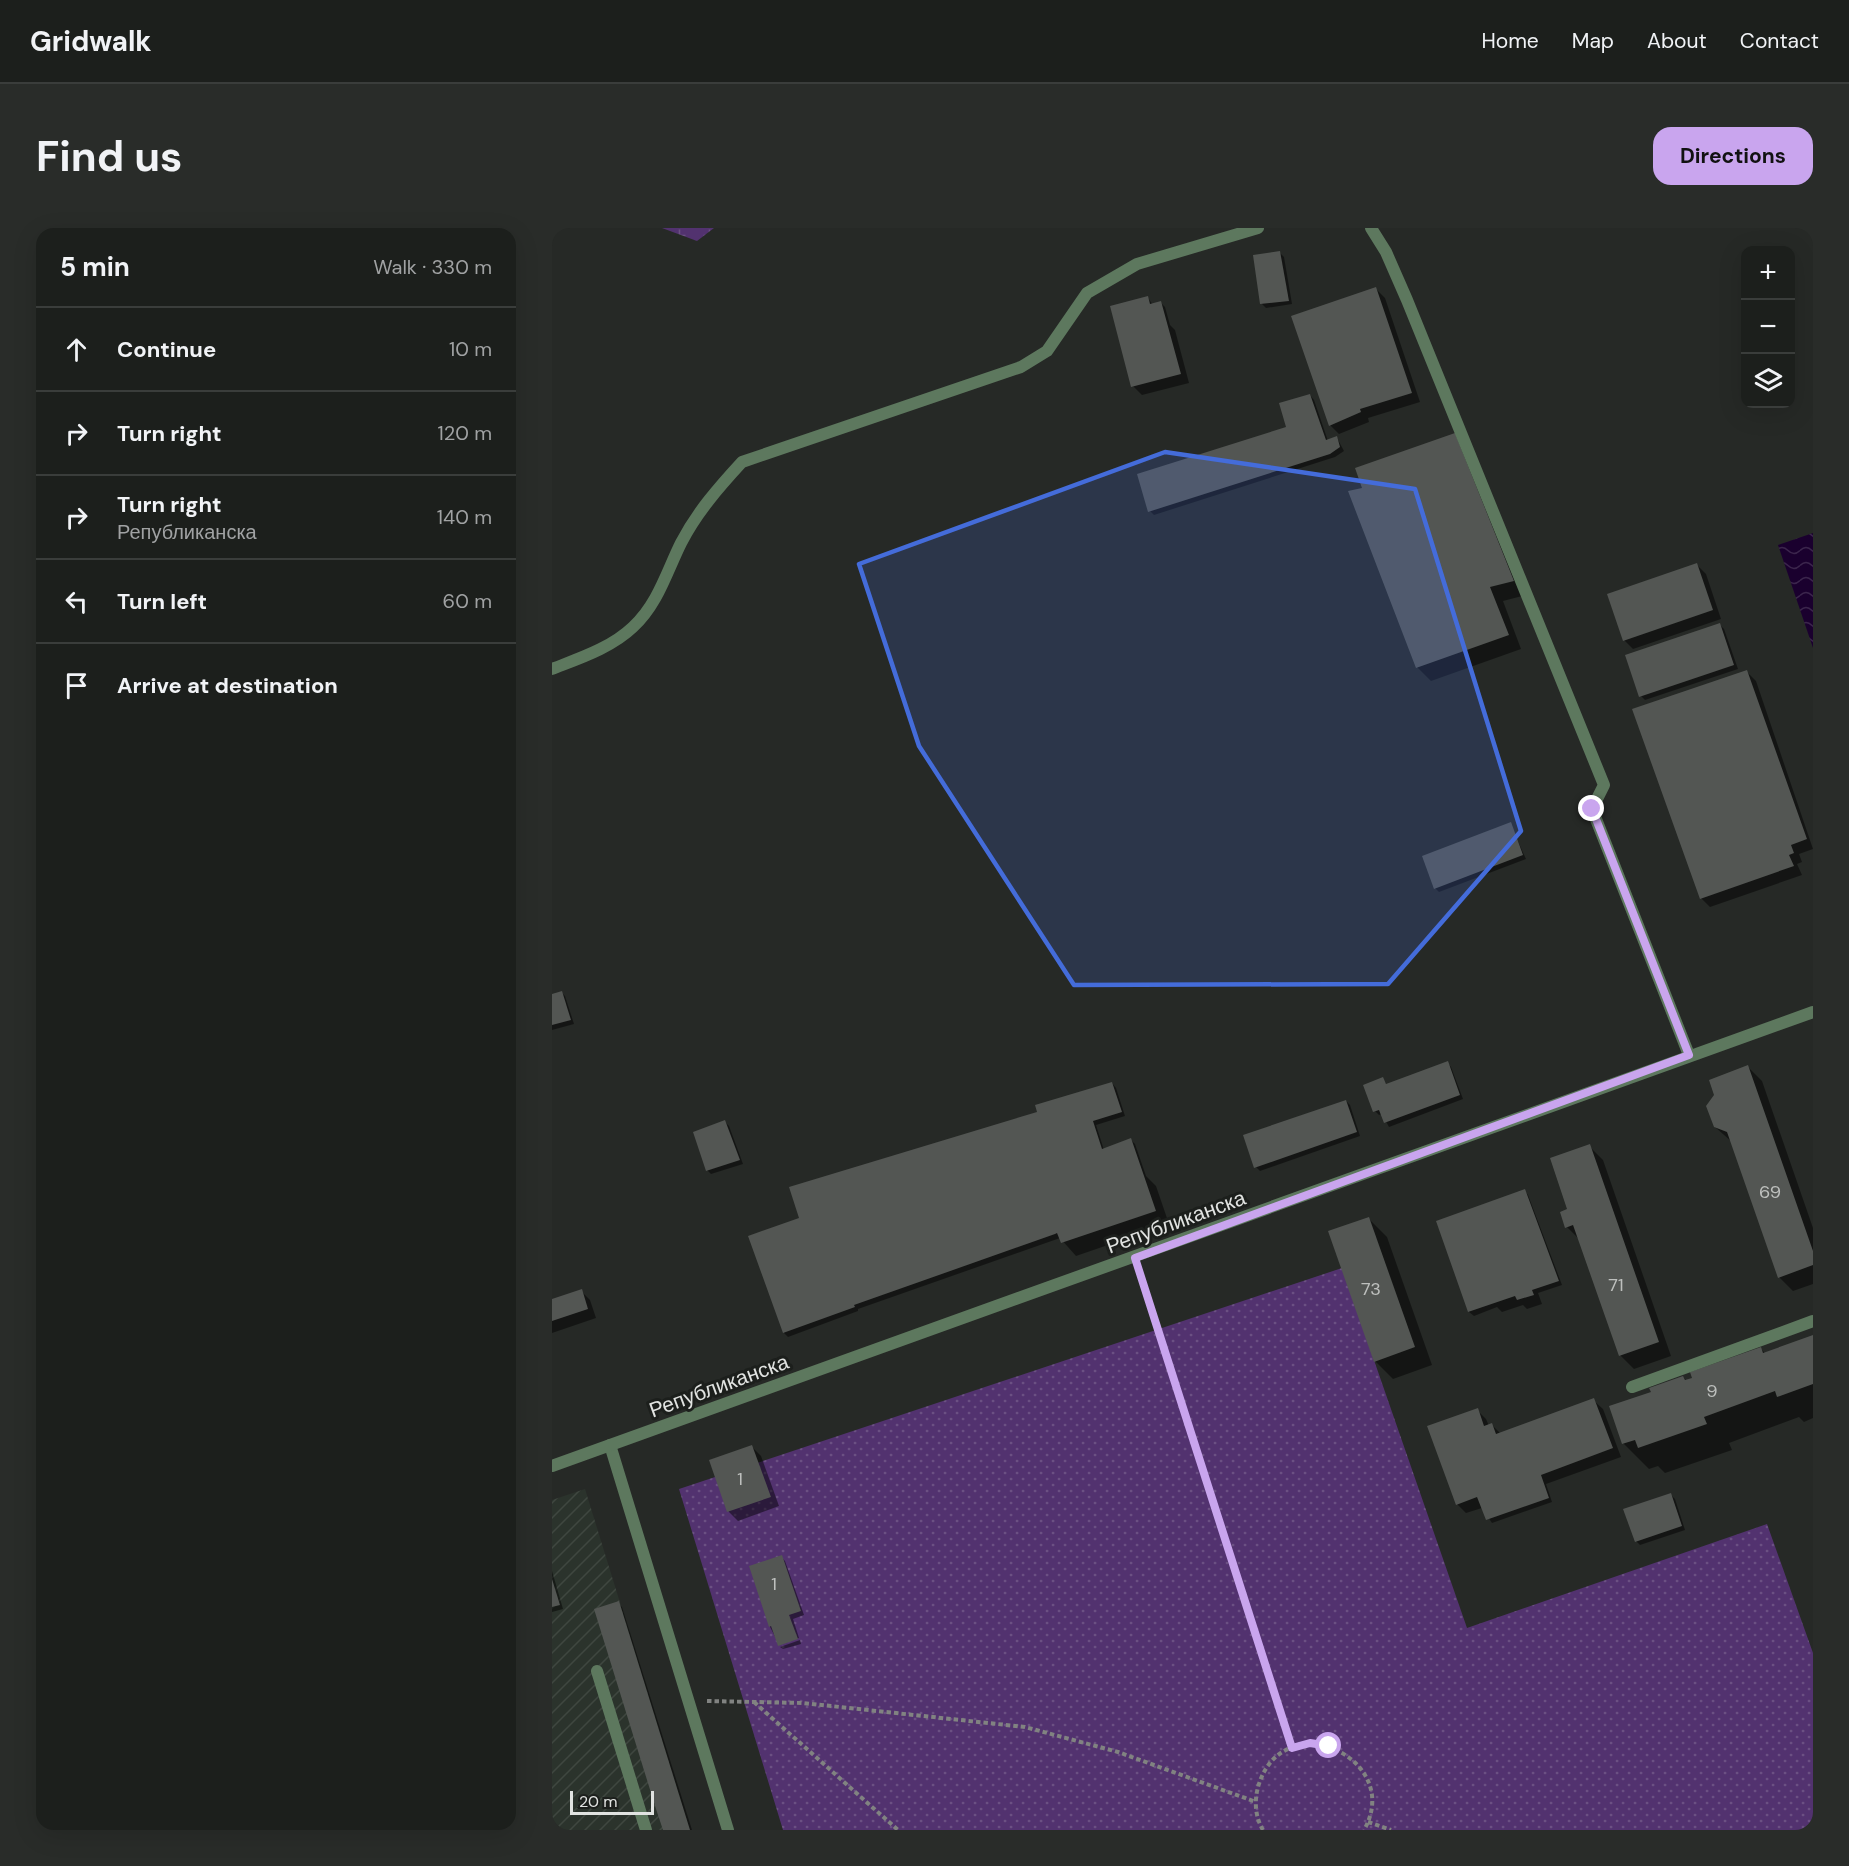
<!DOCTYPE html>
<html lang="en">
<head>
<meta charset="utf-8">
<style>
	:root { --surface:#1c1f1c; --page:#292c29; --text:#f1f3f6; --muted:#a0a2a3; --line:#3a3d3b; --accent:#c9a5ee }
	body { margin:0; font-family:"DM Sans",sans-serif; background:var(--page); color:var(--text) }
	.controls { position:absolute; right:18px; top:18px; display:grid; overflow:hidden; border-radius:12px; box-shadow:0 6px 24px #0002 }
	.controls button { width:54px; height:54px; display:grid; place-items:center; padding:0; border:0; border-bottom:2px solid var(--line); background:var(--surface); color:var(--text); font:30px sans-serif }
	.scale { position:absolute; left:18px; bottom:15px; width:84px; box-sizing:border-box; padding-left:6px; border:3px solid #e1e3e1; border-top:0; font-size:16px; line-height:21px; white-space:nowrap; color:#e1e3e1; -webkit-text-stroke:4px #1c1f1c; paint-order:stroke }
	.stop { position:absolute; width:18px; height:18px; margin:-14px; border:4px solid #c9a5ee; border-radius:50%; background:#fff }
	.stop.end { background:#c9a5ee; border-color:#fff; box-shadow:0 2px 6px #0008 }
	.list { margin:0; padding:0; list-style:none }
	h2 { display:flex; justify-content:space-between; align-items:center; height:78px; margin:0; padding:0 24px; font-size:26px }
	h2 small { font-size:20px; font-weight:400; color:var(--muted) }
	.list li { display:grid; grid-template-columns:39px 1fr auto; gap:18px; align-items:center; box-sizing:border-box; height:84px; padding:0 24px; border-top:2px solid var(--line) }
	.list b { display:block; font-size:22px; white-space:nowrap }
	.list p { margin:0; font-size:20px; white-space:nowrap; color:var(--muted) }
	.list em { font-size:20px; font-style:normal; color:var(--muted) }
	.icon { flex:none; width:33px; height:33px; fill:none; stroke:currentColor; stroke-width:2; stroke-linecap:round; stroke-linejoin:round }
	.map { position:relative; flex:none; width:1261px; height:1602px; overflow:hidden; border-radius:18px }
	header { display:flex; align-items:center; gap:36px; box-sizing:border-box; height:84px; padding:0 30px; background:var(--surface); border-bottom:2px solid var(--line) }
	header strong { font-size:28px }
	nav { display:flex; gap:33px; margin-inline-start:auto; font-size:21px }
	.intro { display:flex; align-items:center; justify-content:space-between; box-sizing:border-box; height:144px; padding:0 36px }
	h1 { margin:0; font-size:42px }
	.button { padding:15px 27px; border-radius:18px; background:var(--accent); color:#111; font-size:21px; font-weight:700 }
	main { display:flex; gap:36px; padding:0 36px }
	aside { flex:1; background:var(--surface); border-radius:18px; box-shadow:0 6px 24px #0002 }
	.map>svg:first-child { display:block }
	.industrial { fill:url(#industrial-furrows) }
	.wetland { fill:url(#wetland-marsh) }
	.park { fill:url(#park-dots) }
	.water { fill:url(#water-waves) }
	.shadow { fill:#0007 }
	.building { fill:#535653 }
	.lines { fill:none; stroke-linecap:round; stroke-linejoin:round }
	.path { stroke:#818381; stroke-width:4; stroke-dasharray:4.5 3; stroke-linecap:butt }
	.service { stroke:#5d785e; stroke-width:12 }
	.minor { stroke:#5d785e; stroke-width:12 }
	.route { stroke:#c9a5ee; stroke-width:8 }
	.marked { fill:#446cda; fill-opacity:0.2; stroke:#446cda; stroke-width:4.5; stroke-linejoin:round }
	.labels { text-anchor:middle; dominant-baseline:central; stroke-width:6; stroke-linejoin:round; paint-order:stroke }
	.number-label { font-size:18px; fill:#bec0be }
	.street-label { font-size:21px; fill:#e1e3e1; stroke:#1c1f1c }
</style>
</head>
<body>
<header>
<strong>Gridwalk</strong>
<nav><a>Home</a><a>Map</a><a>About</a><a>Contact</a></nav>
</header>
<div class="intro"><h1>Find us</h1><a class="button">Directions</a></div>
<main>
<aside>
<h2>5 min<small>Walk · 330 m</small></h2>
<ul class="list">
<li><svg class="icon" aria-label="ahead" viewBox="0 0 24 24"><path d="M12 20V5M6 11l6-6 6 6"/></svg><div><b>Continue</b></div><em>10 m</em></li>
<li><svg class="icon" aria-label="right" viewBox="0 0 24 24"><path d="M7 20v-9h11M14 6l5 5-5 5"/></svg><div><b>Turn right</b></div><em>120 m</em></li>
<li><svg class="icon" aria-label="right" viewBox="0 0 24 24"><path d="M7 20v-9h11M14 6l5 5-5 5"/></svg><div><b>Turn right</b><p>Републиканска</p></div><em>140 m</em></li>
<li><svg class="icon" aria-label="left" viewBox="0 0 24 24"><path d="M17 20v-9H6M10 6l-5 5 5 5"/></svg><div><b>Turn left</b></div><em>60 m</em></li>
<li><svg class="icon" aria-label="arrive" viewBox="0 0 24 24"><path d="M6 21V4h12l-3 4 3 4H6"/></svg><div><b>Arrive at destination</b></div></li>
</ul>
</aside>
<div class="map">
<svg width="1261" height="1602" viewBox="0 0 1261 1602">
	<defs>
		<pattern id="industrial-furrows" width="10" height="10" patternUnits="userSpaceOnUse" patternTransform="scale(1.5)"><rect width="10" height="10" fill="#2b332c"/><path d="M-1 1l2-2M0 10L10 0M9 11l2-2" fill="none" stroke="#3f4740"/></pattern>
		<pattern id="wetland-marsh" width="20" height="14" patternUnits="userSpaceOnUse" patternTransform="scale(1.5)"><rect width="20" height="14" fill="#52326f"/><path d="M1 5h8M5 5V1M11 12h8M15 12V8" fill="none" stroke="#6b5083"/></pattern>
		<pattern id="park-dots" width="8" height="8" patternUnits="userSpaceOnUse" patternTransform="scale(1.5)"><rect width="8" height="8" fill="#52326f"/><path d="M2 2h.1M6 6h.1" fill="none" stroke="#6b5083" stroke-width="1.8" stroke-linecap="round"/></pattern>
		<pattern id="water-waves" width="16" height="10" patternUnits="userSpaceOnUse" patternTransform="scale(1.5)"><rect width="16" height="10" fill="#1a002e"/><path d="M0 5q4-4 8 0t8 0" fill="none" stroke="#3b254c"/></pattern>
	</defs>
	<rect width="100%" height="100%" fill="#262926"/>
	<polygon class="industrial" points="33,1261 138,1602 0,1602 0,1272"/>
	<polygon class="wetland" points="110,0 162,0 145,13"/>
	<polygon class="park" points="790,1040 915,1400 1215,1296 1261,1425 1261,1602 231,1602 127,1261"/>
	<polygon class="water" points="1261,305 1261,420 1226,317"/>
	<g class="shadow">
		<polygon points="728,25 732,29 740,76 714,80 710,76"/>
		<polygon points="824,61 833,70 868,174 816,190 817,194 787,206 778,197"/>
		<polygon points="596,70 601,77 609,75 613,79 618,97 623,102 637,155 590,167 581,158"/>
		<polygon points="758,167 762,172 776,213 785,210 792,223 783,229 602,287 598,283 736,200"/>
		<polygon points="903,207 974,367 951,373 969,421 879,453 865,439"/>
		<polygon points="1145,337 1154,346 1169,391 1081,421 1072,412"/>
		<polygon points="1167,396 1172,401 1186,441 1093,472 1089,468"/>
		<polygon points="1195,444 1204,453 1261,621 1247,626 1250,634 1245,636 1250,647 1158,679 1149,670"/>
		<polygon points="958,596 974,631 887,664 883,660"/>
		<polygon points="9,764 13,768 22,796 0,802 0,767"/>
		<polygon points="895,835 899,839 911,871 837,899 830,886 827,887 823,883 830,851 835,857"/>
		<polygon points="1196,839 1210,853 1261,1000 1261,1056 1241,1063 1227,1049 1180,914 1163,899"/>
		<polygon points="560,855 564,860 573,888 544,897 552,922 579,912 583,916 594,948 604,958 617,996 524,1028 508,1010 306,1081 306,1083 236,1109 232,1105 249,991"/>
		<polygon points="794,873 798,877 808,908 708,943 704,939"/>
		<polygon points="173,894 177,898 191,936 159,946 155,942"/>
		<polygon points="1037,918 1051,932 1119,1128 1082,1141 1068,1127 1028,1012 1015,999 1017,982"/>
		<polygon points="972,962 976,967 1010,1057 986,1065 990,1076 975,1081 971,1077 950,1084 945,1079 922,1088 917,1084 885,994"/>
		<polygon points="817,991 835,1009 880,1137 841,1151 823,1133"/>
		<polygon points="29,1063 38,1072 44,1090 0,1105 0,1073"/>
		<polygon points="1261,1109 1261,1190 1252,1194 1247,1189 1177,1215 1180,1222 1113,1245 1106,1238 1097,1241 1071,1215 1101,1165 1131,1149 1135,1153 1209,1121 1214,1126"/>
		<polygon points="1041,1172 1051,1181 1069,1229 994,1256 1000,1274 940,1295 930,1280 914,1285 905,1276 925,1182 934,1191 937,1198 940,1197 949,1206"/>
		<polygon points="200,1219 209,1228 227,1278 186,1293 177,1284 159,1232"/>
		<polygon points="1119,1267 1123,1271 1133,1302 1088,1317 1084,1313"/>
		<polygon points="229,1329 233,1333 252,1387 241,1391 247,1410 227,1416 218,1399 199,1339"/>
		<polygon points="0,1343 11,1381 0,1384"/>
		<polygon points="66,1375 70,1379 140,1602 112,1602"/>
		<polygon points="248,1412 249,1416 231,1421 228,1419"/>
	</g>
	<g class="building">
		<polygon points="728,23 737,73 708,76 701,27"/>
		<polygon points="824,59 860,165 808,181 809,184 777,198 739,88"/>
		<polygon points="596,68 598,76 609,73 629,146 579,159 558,78"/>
		<polygon points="758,166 774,212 785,208 788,219 778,226 596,284 585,246 734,199 727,175"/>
		<polygon points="903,205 962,353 938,359 957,407 864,440 796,263 810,260 803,240"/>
		<polygon points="1145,335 1161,382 1071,413 1055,366"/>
		<polygon points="1168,395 1182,437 1087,469 1073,427"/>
		<polygon points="1195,442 1255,611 1239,617 1242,625 1237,627 1242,638 1148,671 1080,481"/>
		<polygon points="959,594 971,627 882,661 870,628"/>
		<polygon points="10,763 19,792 0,797 0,766"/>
		<polygon points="896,833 908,867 832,895 827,882 821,884 811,857 831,849 834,856"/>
		<polygon points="1196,837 1261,1023 1261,1037 1226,1050 1175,904 1162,899 1154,878 1162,867 1157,852"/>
		<polygon points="560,854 570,884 541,893 550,921 579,910 604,983 509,1015 505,1005 503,1006 302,1077 303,1079 231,1105 196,1008 247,990 237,959 485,884 483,877"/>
		<polygon points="794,872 805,904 702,940 691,907"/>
		<polygon points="173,892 188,932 154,943 141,904"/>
		<polygon points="1038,916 1107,1114 1067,1128 1021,997 1013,1000 1008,984 1015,981 998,930"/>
		<polygon points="973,961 1007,1053 980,1062 982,1067 965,1072 963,1068 916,1084 884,993"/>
		<polygon points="817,989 863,1119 822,1134 776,1003"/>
		<polygon points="30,1061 36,1081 0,1093 0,1071"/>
		<polygon points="1261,1107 1261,1156 1225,1169 1223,1163 1152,1189 1155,1196 1086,1220 1083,1212 1070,1216 1057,1178 1099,1164 1097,1160 1131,1148 1133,1152 1140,1150 1138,1144 1209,1119 1211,1125"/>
		<polygon points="1042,1170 1061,1220 989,1247 997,1270 934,1292 925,1269 904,1277 875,1198 926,1180 932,1198 940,1195 944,1206"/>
		<polygon points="200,1217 219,1269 175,1284 157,1232"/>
		<polygon points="1119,1265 1130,1298 1083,1314 1071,1281"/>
		<polygon points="230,1327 249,1383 237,1387 246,1411 226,1418 219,1398 217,1399 197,1338"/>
		<polygon points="0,1351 8,1377 0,1379"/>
		<polygon points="67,1373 129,1573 138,1602 111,1602 104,1581 42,1381"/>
	</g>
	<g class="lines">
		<g class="path">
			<polyline points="588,1046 740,1520"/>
			<polyline points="155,1473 251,1475 473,1499 566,1524 704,1574"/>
			<polyline points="202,1474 346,1602"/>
			<polyline points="816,1594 839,1602"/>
			<path d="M711,1602C702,1587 702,1569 708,1553C736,1477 852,1532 812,1602"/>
		</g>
		<g class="service">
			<polyline points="819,0 834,24 855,72 1052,557 1040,581 1137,827"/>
			<path d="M0,441C28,430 59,420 81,399C106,376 115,343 129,315C145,284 167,259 190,234L469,139L495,123L535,65L585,36L706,0"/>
			<polyline points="45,1443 94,1602"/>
		</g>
		<g class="minor">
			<polyline points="1080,1159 1261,1093"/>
			<polyline points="58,1217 176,1602"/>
			<polyline points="0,1238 1261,784"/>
		</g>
	</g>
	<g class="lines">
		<polyline class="route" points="777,1518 758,1515 740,1520 583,1030 1137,827 1040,581"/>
	</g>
	<path class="marked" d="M613,224L863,261L969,603L836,756L522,757L367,518L307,336Z"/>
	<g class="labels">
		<g class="number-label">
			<text x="1218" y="964">69</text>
			<text x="1064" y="1057">71</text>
			<text x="819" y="1061">73</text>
			<text x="1160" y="1163">9</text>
			<text x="188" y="1251">1</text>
			<text x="222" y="1356">1</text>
		</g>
		<g class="street-label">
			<text transform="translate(624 994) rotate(-20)">Републиканска</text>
			<text transform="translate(167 1158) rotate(-20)">Републиканска</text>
		</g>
	</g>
</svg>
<div class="controls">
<button>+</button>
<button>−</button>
<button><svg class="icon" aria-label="layers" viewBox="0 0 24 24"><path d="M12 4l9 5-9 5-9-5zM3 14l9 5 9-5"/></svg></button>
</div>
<div class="scale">20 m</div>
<div class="stop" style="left:777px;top:1518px"></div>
<div class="stop end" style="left:1040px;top:581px"></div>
</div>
</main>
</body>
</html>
